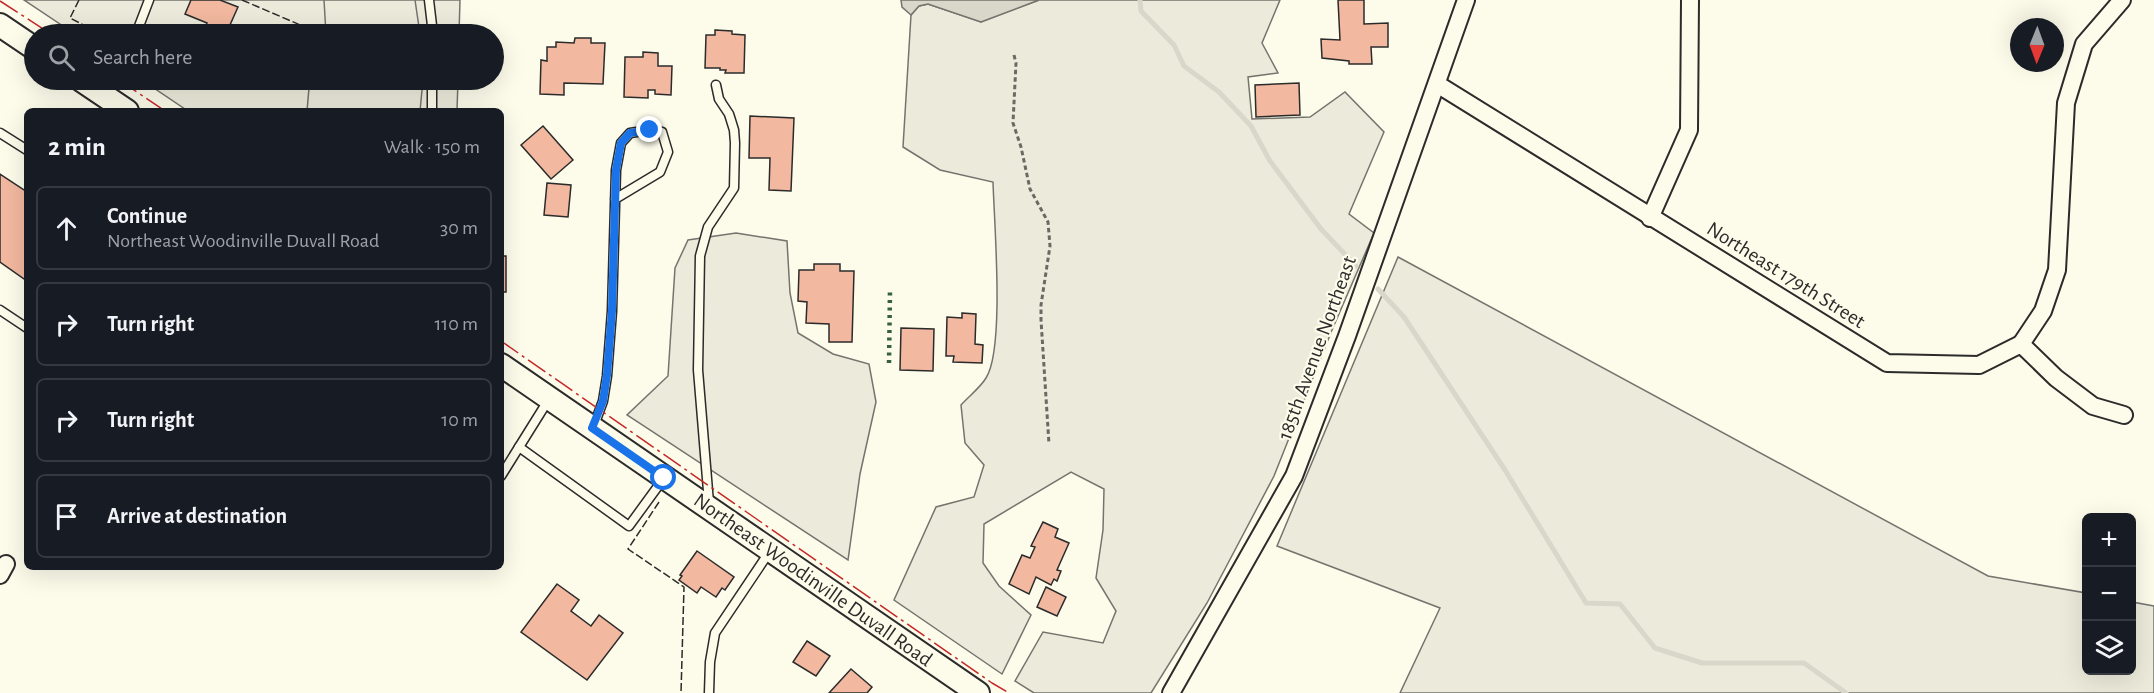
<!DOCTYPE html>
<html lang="en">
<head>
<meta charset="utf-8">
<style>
	:root { --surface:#171b24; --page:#242831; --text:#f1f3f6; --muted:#9ea1a6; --line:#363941 }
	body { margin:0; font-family:"Alegreya Sans",sans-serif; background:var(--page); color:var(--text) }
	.controls { position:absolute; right:18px; bottom:18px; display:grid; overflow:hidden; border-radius:9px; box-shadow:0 6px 24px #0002 }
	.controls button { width:54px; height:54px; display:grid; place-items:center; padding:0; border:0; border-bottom:2px solid var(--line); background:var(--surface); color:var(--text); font:30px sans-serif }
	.compass { position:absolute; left:2010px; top:18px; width:54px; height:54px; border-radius:50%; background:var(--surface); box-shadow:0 6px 24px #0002; rotate:181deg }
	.stop { position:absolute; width:18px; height:18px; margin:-14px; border:4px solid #1a73e8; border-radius:50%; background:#fff }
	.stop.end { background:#1a73e8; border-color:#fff; box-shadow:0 2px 6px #0008 }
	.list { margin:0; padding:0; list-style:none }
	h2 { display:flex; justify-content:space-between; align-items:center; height:78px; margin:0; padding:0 24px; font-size:26px }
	h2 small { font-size:20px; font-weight:400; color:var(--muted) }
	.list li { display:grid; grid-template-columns:39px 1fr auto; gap:18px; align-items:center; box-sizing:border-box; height:84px; margin:0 12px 12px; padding:0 12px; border:2px solid var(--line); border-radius:9px }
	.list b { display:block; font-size:22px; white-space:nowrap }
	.list p { margin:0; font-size:20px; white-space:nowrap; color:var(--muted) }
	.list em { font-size:20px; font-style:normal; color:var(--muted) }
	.icon { flex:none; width:33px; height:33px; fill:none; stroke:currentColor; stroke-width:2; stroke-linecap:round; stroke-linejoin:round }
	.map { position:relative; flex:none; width:2154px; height:693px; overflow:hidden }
	.search { position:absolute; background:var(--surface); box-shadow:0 6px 24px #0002; left:24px; top:24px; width:480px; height:66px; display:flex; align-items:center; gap:15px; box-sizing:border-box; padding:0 21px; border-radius:33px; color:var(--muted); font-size:22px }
	.panel { position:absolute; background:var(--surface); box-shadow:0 6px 24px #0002; left:24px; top:108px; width:480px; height:462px; border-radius:9px }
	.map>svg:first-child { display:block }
	.green { fill:#ecebdb; stroke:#74746e; stroke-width:1.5 }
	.parking { fill:#eceadb; stroke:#74746e; stroke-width:1.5 }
	.water { fill:#d8d7c9; stroke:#74746e; stroke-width:1.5 }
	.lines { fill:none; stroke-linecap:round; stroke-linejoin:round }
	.stream { stroke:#d8d7c9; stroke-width:5 }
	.building { fill:#f2b8a0; stroke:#2b2b2b; stroke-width:1.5 }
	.service-casing { stroke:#2b2b2b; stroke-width:11 }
	.minor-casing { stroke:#2b2b2b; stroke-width:20 }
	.secondary-casing { stroke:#2b2b2b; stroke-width:26 }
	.path { stroke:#6a6964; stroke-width:3; stroke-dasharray:4.5 3; stroke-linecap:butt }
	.service { stroke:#fdfbea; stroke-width:8 }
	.minor { stroke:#fdfbea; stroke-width:16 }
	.secondary { stroke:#fdfbea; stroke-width:22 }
	.hedge { stroke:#34623c; stroke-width:4.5; stroke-dasharray:3 4.5; stroke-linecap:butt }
	.fence { stroke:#2b2b2b; stroke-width:1.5; stroke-dasharray:8 3; stroke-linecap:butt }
	.power { stroke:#c62828; stroke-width:1.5; stroke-dasharray:21 4.5 3 4.5; stroke-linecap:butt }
	.route { stroke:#1a73e8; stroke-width:8 }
	.labels { text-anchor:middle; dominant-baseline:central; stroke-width:4.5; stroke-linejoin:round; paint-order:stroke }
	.street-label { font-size:21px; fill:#2b2b2b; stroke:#fdfbea }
</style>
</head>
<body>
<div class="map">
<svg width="2154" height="693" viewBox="0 0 2154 693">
	<rect width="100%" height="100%" fill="#fdfbea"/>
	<g class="green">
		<polygon points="24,0 460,0 459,34 75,34"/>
		<path d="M1039,0H1280L1262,43L1278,73L1248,77L1252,119L1310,117L1345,92L1384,132L1349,214L1374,233L1332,330L1274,476L1207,603L1151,693H1034L1015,681L1043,632L1103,643L1116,611L1096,578L1103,530L1104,489L1071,472L984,524L983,563L999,586L1031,615L1002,674L894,600L936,507L974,497L984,465L965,443L961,405C969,396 980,388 986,378C1005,349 994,221 993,182L940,170L903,147L911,15L919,6L928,4L981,22Z"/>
		<polygon points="142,80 458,80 457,111 188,111"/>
		<polygon points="736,233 787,241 790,293 798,333 833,354 869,364 876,402 860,474 848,560 627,415 668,376 675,268 688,240"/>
		<polygon points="1398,257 1988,576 2086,593 2086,670 2132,670 2132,602 2154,606 2154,693 1400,693 1440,608 1277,546"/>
	</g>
	<g class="parking">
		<polygon points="324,0 415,0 420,34 326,34"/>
		<polygon points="329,80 423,80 420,111 307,111 309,88 330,88"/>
	</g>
	<polygon class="water" points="901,0 1039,0 981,22 928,4 919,6 911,15 902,7"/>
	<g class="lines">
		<g class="stream">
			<polyline points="1140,0 1141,11 1174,45 1184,66 1219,92 1251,126 1270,161 1321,229 1356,266"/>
			<polyline points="1378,289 1404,317 1505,470 1586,603 1620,604 1655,648 1702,663 1804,663 1846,693"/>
		</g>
	</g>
	<g class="building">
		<polygon points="191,0 220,0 238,7 230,25 236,28 233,34 203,34 207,23 185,14"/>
		<polygon points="1338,0 1364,0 1364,24 1388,23 1388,47 1371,47 1372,64 1349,64 1349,61 1322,58 1321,39 1340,40"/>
		<polygon points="715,30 732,31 732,34 745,35 744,73 725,73 726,70 720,70 720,68 705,68 706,35 715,35"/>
		<polygon points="575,38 591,38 591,43 605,43 603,84 564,83 564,95 540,94 541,60 547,61 547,47 556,47 556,42 574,43"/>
		<polygon points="643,52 658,53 658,66 672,66 671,95 655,94 655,90 648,90 648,98 624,97 625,57 643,57"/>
		<polygon points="1299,83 1300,115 1256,117 1255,85"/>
		<polygon points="750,116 794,118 791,191 769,190 770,158 749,158"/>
		<polygon points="543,126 573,160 551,179 521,145"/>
		<polygon points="0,174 27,192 27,281 0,262"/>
		<polygon points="547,183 571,185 568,217 544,215"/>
		<rect x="501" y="256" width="5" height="36"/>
		<polygon points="814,264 840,264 840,271 854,271 852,342 829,342 829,324 806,323 807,302 798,301 799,270 814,270"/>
		<polygon points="962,313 976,314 975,344 983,345 982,363 953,362 954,356 946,356 947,317 962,318"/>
		<polygon points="901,328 934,329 933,371 900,370"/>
		<polygon points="1043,522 1058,529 1055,537 1069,543 1057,570 1061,571 1057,581 1054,579 1051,585 1036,577 1029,594 1009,584 1022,555 1030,558 1035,547 1031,546"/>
		<polygon points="697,551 734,577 725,590 722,588 716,597 701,587 697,593 679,580 682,576 680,575"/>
		<polygon points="557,584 579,600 571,611 591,626 599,615 623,633 587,680 521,632"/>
		<polygon points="1046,587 1066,597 1057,616 1037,607"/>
		<polygon points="807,641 830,656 816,676 793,662"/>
		<polygon points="851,669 872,687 867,693 829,693"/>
	</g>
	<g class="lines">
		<defs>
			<g id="service">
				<polyline points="429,0 433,34"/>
				<polyline points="136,34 149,0"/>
				<polyline points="104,95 112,80"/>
				<polyline points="432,111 432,80"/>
				<polyline points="0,133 27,150"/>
				<polyline points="0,310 27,328"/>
				<polyline points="593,428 603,401 607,376 612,311 616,170 621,143 630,133 650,130 662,132 668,152 660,172 615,199"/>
				<polyline points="519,447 629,526 664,478"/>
				<polyline points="501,476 549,399"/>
				<polyline points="709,503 698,370 700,256 708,227 734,188 735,143 734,130 729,114 719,99 716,85"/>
				<polyline points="709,693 710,662 715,633 770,551"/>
			</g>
			<g id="minor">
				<polyline points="1437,84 1887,363 1979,365 2021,344 2056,378 2093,406 2124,415"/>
				<polyline points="1650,218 1689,130 1690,0"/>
				<polyline points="2021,344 2043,311 2057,270 2066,103 2084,44 2122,0"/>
				<polyline points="0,575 6,564"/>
				<polyline points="1171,693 1294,476 1347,336 1466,0"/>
			</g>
			<g id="secondary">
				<polyline points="0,25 34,48"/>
				<polyline points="81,80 127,111"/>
				<polyline points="501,365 978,693"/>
			</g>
		</defs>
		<use href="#service" class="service-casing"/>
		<use href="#minor" class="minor-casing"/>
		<use href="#secondary" class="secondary-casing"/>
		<polyline class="path" points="1014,55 1016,63 1013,123 1021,147 1030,189 1048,222 1050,246 1041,305 1041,320 1049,444"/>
		<use href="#service" class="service"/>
		<use href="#minor" class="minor"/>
		<use href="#secondary" class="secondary"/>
		<polyline class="hedge" points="889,363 890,290"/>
		<g class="fence">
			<polyline points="79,0 70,18 101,34"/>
			<polyline points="242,0 319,33 318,34"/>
			<polyline points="249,80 284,88 285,80"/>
			<polyline points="296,80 297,80"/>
			<polyline points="659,502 628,549 684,587 681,693"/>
		</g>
		<g class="power">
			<polyline points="0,1 51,34"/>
			<polyline points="119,80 165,111"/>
			<polyline points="501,341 992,683 1009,693"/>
		</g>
	</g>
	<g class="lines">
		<polyline class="route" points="650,130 630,133 621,143 616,170 612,311 607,375 603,401 592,428 664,478"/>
	</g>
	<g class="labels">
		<g class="street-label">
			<text transform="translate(1786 275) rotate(32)">Northeast 179th Street</text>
			<text transform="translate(1317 348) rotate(-70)">185th Avenue Northeast</text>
			<text transform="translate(813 580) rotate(35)">Northeast Woodinville Duvall Road</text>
		</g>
	</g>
</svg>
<div class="controls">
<button>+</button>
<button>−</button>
<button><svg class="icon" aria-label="layers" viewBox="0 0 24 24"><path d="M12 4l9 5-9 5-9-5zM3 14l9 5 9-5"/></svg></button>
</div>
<svg class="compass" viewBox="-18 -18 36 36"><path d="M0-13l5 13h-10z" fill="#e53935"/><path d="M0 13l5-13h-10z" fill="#9ea1a6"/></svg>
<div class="stop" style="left:664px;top:478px"></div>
<div class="stop end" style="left:650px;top:130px"></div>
<div class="search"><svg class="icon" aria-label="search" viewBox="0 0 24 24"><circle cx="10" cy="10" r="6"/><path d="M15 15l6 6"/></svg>Search here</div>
<section class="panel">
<h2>2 min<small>Walk · 150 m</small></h2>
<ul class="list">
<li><svg class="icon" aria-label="ahead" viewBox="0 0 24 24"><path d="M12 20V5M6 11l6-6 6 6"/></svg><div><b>Continue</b><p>Northeast Woodinville Duvall Road</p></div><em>30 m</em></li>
<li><svg class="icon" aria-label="right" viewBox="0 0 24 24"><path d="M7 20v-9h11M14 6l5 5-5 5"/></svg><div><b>Turn right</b></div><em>110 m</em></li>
<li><svg class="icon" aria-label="right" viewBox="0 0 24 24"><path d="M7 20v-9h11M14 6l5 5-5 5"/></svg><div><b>Turn right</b></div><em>10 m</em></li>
<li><svg class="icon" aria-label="arrive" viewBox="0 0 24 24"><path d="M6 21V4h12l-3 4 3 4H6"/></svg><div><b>Arrive at destination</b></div></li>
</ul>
</section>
</div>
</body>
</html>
